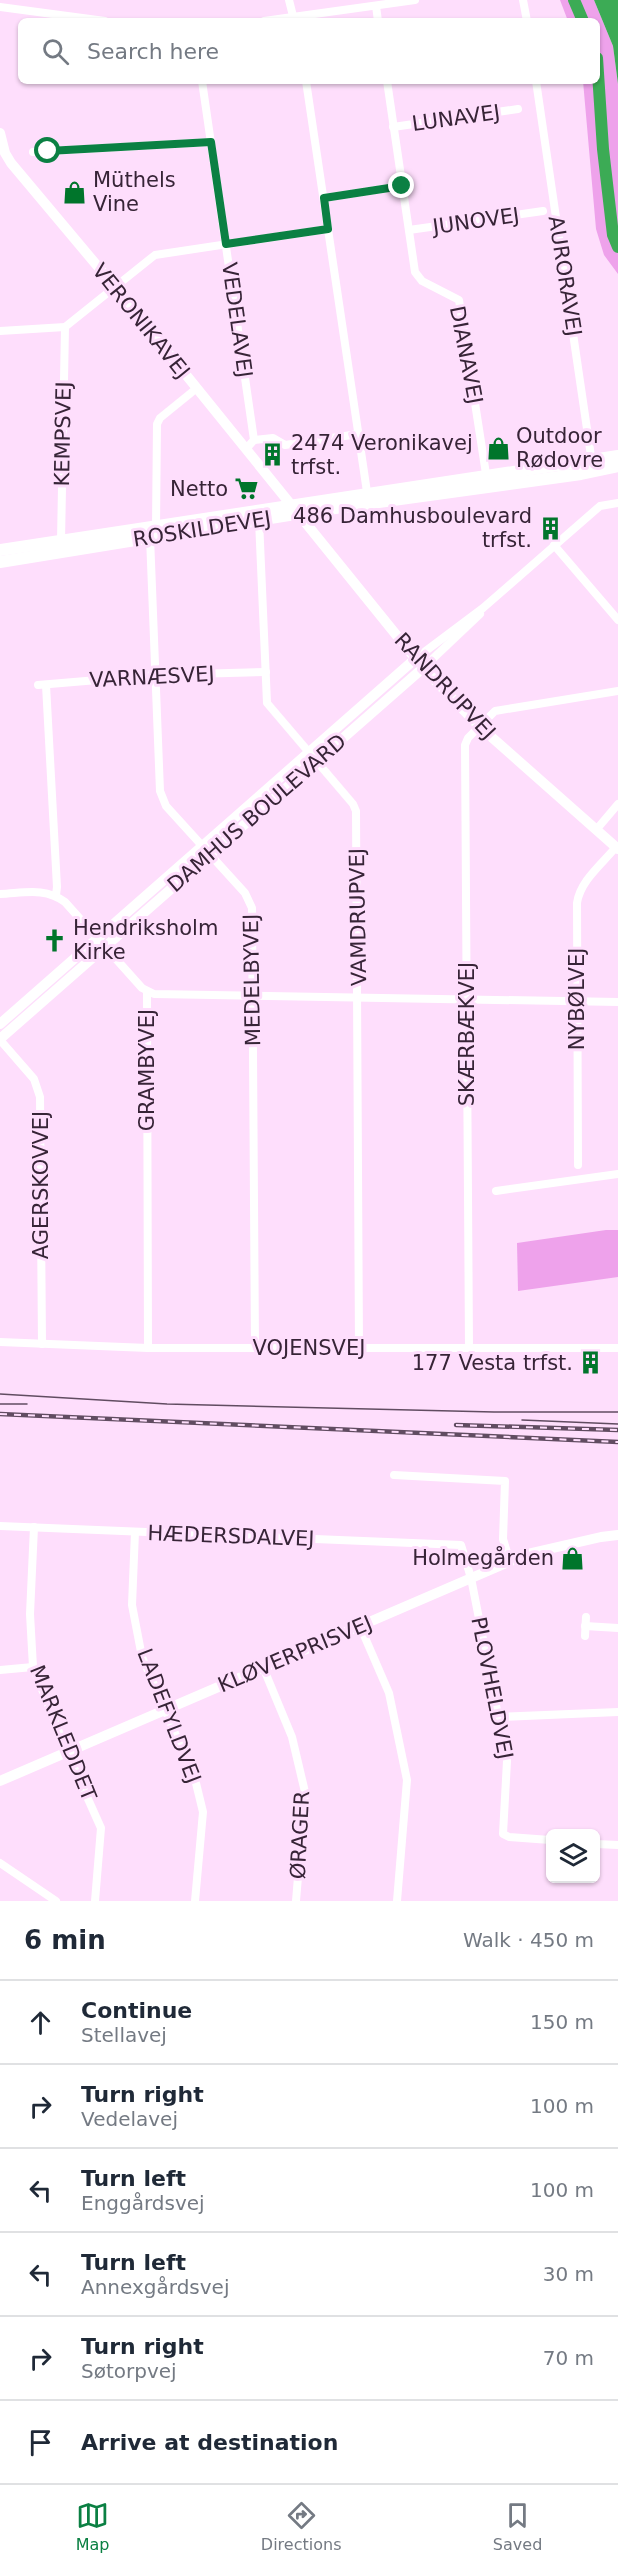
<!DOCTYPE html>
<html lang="en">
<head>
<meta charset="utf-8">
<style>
	:root { --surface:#fff; --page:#f6f6f7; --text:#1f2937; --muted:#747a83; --line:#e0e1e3; --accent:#0b8043 }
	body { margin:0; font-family:"DejaVu Sans",sans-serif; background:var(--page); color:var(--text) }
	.controls { position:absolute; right:18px; bottom:18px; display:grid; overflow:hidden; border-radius:9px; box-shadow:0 2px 4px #0004 }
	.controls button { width:54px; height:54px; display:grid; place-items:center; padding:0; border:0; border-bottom:2px solid var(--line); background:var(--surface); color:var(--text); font:30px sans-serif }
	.stop { position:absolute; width:18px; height:18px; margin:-14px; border:4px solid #0b8043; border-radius:50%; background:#fff }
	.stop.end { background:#0b8043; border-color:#fff; box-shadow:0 2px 6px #0008 }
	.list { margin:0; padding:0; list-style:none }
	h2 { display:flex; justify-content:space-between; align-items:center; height:78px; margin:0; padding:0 24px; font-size:26px }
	h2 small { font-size:20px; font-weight:400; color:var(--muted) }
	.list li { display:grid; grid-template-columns:39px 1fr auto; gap:18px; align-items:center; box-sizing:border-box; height:84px; padding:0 24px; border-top:2px solid var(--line) }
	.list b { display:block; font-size:22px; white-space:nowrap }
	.list p { margin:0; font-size:20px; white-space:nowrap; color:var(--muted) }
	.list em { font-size:20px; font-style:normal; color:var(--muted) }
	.icon { flex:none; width:33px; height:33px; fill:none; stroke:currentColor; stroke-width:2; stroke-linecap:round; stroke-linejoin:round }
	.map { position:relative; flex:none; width:618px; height:1901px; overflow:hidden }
	.search { position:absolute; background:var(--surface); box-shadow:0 2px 4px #0004; left:18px; right:18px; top:18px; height:66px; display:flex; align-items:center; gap:15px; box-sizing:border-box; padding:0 21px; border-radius:9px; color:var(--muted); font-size:22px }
	.sheet { height:582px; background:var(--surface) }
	nav { display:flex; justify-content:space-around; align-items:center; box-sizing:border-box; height:84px; border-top:2px solid var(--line); background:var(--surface); font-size:16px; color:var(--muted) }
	nav a { display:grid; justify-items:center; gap:3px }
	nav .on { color:var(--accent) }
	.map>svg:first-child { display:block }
	.green { fill:#eea2eb }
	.water { fill:#3cab55 }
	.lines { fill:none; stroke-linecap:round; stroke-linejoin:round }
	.river { stroke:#3cab55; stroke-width:12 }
	.minor { stroke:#fff; stroke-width:8 }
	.tertiary { stroke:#fff; stroke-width:10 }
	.secondary { stroke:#fff; stroke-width:12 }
	.tram { stroke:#614c61; stroke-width:1.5 }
	.rail-casing { stroke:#614c61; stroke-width:4.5 }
	.rail { stroke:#fedefc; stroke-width:2; stroke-dasharray:7; stroke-linecap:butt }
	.route { stroke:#0b8043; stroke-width:8 }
	.labels { text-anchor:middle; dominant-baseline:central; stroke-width:6; stroke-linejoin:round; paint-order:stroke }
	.street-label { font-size:21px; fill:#372437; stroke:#fedefc }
	.poi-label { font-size:21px; fill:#372437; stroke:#fedefc; text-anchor:start }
</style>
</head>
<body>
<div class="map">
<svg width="618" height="1901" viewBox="0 0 618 1901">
	<rect width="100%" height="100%" fill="#fedefc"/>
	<g class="green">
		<polygon points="560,0 594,0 613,46 618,84 618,274 604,255 596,229 583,81 597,81 597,21 568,21"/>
		<polygon points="606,1230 618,1230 618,1277 518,1291 517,1243"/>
	</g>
	<polygon class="water" points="594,0 618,0 618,84 613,46"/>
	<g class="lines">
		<g class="river">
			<polyline points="574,0 583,21"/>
			<polyline points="597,58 603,149 613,235 618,247"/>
		</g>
		<g class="minor">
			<polyline points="289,0 294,20"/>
			<polyline points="523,0 527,21"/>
			<polyline points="376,6 378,21"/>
			<polyline points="0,7 105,21"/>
			<polyline points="264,21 415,0"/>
			<polyline points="202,81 254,440 246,449"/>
			<polyline points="306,81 367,492"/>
			<polyline points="387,81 415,272 422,281 459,300 486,474"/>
			<polyline points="536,81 592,463"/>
			<polyline points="393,127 518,109"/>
			<polyline points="33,152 211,142"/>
			<polyline points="324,198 402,186"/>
			<polyline points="409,230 543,211"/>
			<polyline points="0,331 65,327 155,255 328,229"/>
			<polyline points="254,440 273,438 285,445 358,434"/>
			<polyline points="259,520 267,703 353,804 356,811 359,1348"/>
			<polyline points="156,527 157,424 160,418 197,388"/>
			<polyline points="150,537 160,791 166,806 245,893 252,908 255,1348"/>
			<polyline points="61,541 65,327"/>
			<polyline points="554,545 618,620"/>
			<polyline points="415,659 483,608 600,506 618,503"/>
			<polyline points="423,668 480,614"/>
			<polyline points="38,685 157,675 266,672"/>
			<polyline points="46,685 57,887 56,895"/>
			<polyline points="596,830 618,804"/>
			<path d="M0,894C24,893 45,887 65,902L142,988L154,994L618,1002"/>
			<polyline points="147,992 148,1348"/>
			<polyline points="0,1040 34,1079 40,1097 42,1344"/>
			<path d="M578,1165L577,903C580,881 602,864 616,847"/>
			<polyline points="496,1191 618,1174"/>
			<polyline points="0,1342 148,1348 618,1348"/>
			<polyline points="469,1347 465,745 468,738 495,711 618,691"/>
			<polyline points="394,1475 505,1481 503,1539 510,1562"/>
			<polyline points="0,1526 461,1545 471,1578 507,1761 503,1834 509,1837 550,1840"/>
			<polyline points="34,1527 30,1614 33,1667 67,1752 101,1828 95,1901"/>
			<polyline points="135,1532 132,1605 142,1657 195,1779 203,1812 195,1901"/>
			<polyline points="360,1626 389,1693 407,1780 397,1901"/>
			<polyline points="585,1626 618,1628"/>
			<polyline points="585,1636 586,1617"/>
			<polyline points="263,1667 292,1737 305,1792 296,1901"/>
			<polyline points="0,1670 33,1667"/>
			<polyline points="499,1717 618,1712"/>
			<polyline points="596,1844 618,1845"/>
			<polyline points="0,1863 56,1901"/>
		</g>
		<g class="tertiary">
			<polyline points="0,133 5,153 11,163 115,287 423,668 479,726 618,849"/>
			<polyline points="0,1024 415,659"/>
			<polyline points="0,1039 423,668"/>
			<polyline points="0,1781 527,1554 601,1537 618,1535"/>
		</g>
		<g class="secondary">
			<polyline points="0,550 618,456"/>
			<polyline points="0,562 314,511 581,474 618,466"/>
		</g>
		<g class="tram">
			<polyline points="0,1394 167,1404 494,1412 618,1412"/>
			<polyline points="0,1404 27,1404"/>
			<polyline points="522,1420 618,1424"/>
		</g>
		<defs>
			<g id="rail">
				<polyline points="0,1414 618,1442"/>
				<polyline points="456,1425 618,1430"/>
			</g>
		</defs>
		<use href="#rail" class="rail-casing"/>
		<use href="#rail" class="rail"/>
	</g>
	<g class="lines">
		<polyline class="route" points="48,151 211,142 226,244 328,229 324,198 402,186"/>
	</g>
	<defs>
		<symbol id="shop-bare" viewBox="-9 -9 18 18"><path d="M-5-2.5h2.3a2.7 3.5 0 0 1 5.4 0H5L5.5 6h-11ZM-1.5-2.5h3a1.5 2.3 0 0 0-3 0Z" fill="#00752b" stroke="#fedefc" stroke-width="2.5" paint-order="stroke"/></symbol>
		<symbol id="building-bare" viewBox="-9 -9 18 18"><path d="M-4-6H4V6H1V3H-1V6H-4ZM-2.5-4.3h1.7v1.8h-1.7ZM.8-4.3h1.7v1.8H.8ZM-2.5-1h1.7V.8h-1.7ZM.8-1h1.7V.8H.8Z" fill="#00752b" stroke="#fedefc" stroke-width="2.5" paint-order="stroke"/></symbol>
		<symbol id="supermarket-bare" viewBox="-9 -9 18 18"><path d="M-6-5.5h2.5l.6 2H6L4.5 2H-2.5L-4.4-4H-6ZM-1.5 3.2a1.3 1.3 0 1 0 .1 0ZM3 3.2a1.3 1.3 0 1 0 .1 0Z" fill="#00752b" stroke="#fedefc" stroke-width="2.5" paint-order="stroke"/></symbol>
		<symbol id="church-bare" viewBox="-9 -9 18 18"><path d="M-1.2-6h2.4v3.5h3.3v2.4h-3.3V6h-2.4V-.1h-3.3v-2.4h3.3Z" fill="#00752b" stroke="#fedefc" stroke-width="2.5" paint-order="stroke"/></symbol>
	</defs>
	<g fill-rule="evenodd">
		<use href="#shop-bare" x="58" y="176" width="33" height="33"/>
		<use href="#shop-bare" x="482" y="432" width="33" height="33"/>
		<use href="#building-bare" x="256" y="438" width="33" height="33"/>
		<use href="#supermarket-bare" x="230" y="472" width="33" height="33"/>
		<use href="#building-bare" x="534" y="512" width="33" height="33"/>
		<use href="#church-bare" x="38" y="924" width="33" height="33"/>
		<use href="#building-bare" x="574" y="1346" width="33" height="33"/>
		<use href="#shop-bare" x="556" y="1542" width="33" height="33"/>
	</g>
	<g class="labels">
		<g class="street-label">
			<text transform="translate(456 118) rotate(-8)">LUNAVEJ</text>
			<text transform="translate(476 221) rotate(-8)">JUNOVEJ</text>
			<text transform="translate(565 276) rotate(81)">AURORAVEJ</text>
			<text transform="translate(237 320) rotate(82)">VEDELAVEJ</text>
			<text transform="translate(141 321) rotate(51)">VERONIKAVEJ</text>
			<text transform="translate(466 355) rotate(79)">DIANAVEJ</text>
			<text transform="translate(63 434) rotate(-89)">KEMPSVEJ</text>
			<text transform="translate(202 529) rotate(-9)">ROSKILDEVEJ</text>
			<text transform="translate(152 677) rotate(-3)">VARNÆSVEJ</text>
			<text transform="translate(445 686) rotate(47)">RANDRUPVEJ</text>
			<text transform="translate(257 813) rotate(-41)">DAMHUS BOULEVARD</text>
			<text transform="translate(358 917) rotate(-91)">VAMDRUPVEJ</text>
			<text transform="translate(252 980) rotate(-91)">MEDELBYVEJ</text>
			<text transform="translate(577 999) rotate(-90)">NYBØLVEJ</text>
			<text transform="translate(467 1034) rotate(-90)">SKÆRBÆKVEJ</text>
			<text transform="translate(147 1070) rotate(-90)">GRAMBYVEJ</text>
			<text transform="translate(41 1185) rotate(-90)">AGERSKOVVEJ</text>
			<text x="309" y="1348">VOJENSVEJ</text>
			<text transform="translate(231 1536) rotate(2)">HÆDERSDALVEJ</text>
			<text transform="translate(295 1654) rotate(-23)">KLØVERPRISVEJ</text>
			<text transform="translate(492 1688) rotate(79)">PLOVHELDVEJ</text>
			<text transform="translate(169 1716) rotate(69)">LADEFYLDVEJ</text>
			<text transform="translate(63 1733) rotate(68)">MARKLEDDET</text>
			<text transform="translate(300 1835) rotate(-87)">ØRAGER</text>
		</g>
		<g class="poi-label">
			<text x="93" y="180">Müthels<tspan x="93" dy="24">Vine</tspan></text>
			<text x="516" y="436">Outdoor<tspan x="516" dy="24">Rødovre</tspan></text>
			<text x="291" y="443">2474 Veronikavej<tspan x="291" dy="24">trfst.</tspan></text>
			<text x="228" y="489" text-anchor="end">Netto</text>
			<text x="532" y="516" text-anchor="end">486 Damhusboulevard<tspan x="532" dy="24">trfst.</tspan></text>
			<text x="73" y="928">Hendriksholm<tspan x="73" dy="24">Kirke</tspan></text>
			<text x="573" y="1363" text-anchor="end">177 Vesta trfst.</text>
			<text x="554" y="1558" text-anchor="end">Holmegården</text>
		</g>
	</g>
</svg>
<div class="controls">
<button><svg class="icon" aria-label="layers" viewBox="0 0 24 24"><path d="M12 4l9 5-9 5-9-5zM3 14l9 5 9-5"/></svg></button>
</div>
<div class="stop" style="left:48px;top:151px"></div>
<div class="stop end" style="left:402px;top:186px"></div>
<div class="search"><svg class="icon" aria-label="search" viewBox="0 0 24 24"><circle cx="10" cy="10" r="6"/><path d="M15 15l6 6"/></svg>Search here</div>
</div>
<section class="sheet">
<h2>6 min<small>Walk · 450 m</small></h2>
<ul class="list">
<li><svg class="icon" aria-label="ahead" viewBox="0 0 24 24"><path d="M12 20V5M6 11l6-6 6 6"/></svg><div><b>Continue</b><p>Stellavej</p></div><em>150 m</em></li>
<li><svg class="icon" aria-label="right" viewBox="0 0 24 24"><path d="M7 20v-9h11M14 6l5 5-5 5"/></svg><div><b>Turn right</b><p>Vedelavej</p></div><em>100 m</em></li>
<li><svg class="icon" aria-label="left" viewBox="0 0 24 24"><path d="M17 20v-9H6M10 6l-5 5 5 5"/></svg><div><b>Turn left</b><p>Enggårdsvej</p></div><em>100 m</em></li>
<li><svg class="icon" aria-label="left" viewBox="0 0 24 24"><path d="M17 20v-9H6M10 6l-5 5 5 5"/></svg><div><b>Turn left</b><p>Annexgårdsvej</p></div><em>30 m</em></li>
<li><svg class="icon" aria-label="right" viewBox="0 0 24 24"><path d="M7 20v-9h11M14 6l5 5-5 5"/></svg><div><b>Turn right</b><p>Søtorpvej</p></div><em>70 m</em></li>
<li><svg class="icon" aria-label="arrive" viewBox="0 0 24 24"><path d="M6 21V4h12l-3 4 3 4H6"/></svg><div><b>Arrive at destination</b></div></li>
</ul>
</section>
<nav>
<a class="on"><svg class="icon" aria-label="map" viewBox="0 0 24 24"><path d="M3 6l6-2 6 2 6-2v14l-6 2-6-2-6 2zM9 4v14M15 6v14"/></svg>Map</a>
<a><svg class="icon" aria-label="directions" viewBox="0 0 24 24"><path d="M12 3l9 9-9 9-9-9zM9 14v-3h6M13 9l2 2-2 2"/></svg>Directions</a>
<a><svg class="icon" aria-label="saved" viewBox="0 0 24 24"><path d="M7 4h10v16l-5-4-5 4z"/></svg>Saved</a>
</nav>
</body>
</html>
